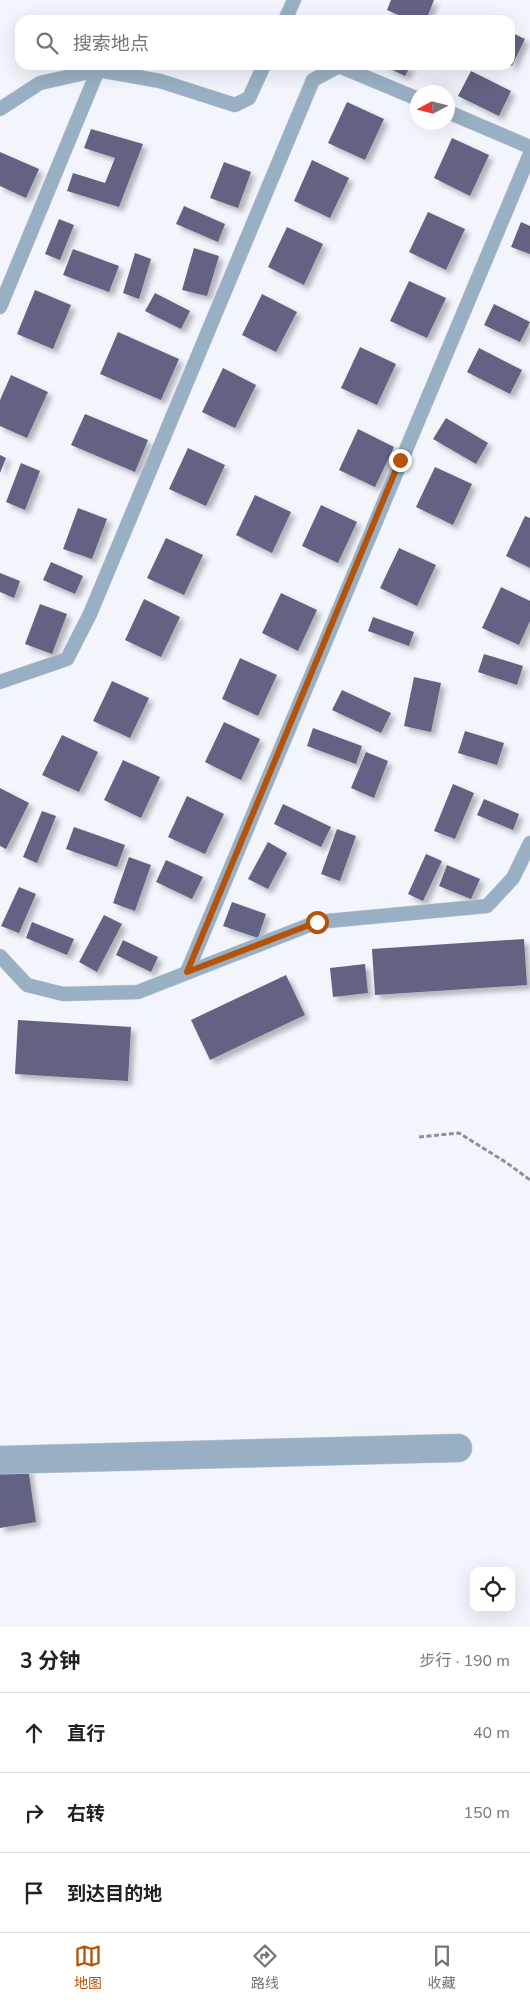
<!DOCTYPE html>
<html lang="zh">
<head>
<meta charset="utf-8">
<style>
	:root { --surface:#fff; --page:#f6f6f6; --text:#222; --muted:#767676; --line:#e0e0e0; --accent:#b45309 }
	body { margin:0; font-family:"Nunito Sans","Noto Sans SC",sans-serif; background:var(--page); color:var(--text) }
	.controls { position:absolute; right:15px; bottom:15px; display:grid; overflow:hidden; border-radius:10px; box-shadow:0 5px 20px #0002 }
	.controls button { width:45px; height:45px; display:grid; place-items:center; padding:0; border:0; border-bottom:1px solid var(--line); background:var(--surface); color:var(--text); font:25px sans-serif }
	.compass { position:absolute; left:410px; top:85px; width:45px; height:45px; border-radius:50%; background:var(--surface); box-shadow:0 5px 20px #0002; rotate:263deg }
	.stop { position:absolute; width:15px; height:15px; margin:-11px; border:4px solid #b45309; border-radius:50%; background:#fff }
	.stop.end { background:#b45309; border-color:#fff; box-shadow:0 1px 5px #0008 }
	.list { margin:0; padding:0; list-style:none }
	h2 { display:flex; justify-content:space-between; align-items:center; height:65px; margin:0; padding:0 20px; font-size:21px }
	h2 small { font-size:16px; font-weight:400; color:var(--muted) }
	.list li { display:grid; grid-template-columns:32px 1fr auto; gap:15px; align-items:center; box-sizing:border-box; height:80px; padding:0 20px; border-top:1px solid var(--line) }
	.list b { display:block; font-size:19px; white-space:nowrap }
	.list em { font-size:16px; font-style:normal; color:var(--muted) }
	.icon { flex:none; width:28px; height:28px; fill:none; stroke:currentColor; stroke-width:2; stroke-linecap:round; stroke-linejoin:round }
	.map { position:relative; flex:none; width:530px; height:1627px; overflow:hidden }
	.search { position:absolute; background:var(--surface); box-shadow:0 5px 20px #0002; left:15px; right:15px; top:15px; height:55px; display:flex; align-items:center; gap:12px; box-sizing:border-box; padding:0 18px; border-radius:15px; color:var(--muted); font-size:19px }
	.sheet { height:305px; background:var(--surface) }
	nav { display:flex; justify-content:space-around; align-items:center; box-sizing:border-box; height:70px; border-top:1px solid var(--line); background:var(--surface); font-size:14px; color:var(--muted) }
	nav a { display:grid; justify-items:center; gap:2px }
	nav .on { color:var(--accent) }
	.map>svg:first-child { display:block }
	.building { fill:#626483; filter:url(#shadow) }
	.lines { fill:none; stroke-linecap:round; stroke-linejoin:round }
	.lane-casing { stroke:#cdd0d8; stroke-width:15 }
	.street-casing { stroke:#cdd0d8; stroke-width:29 }
	.path { stroke:#8d9199; stroke-width:3; stroke-dasharray:5 2.5; stroke-linecap:butt }
	.lane { stroke:#99b0c4; stroke-width:14 }
	.street { stroke:#99b0c4; stroke-width:28 }
	.route { stroke:#b45309; stroke-width:6 }
</style>
</head>
<body>
<div class="map">
<svg width="530" height="1627" viewBox="0 0 530 1627">
	<defs>
		<filter id="shadow"><feDropShadow dx="4.5" dy="4.5" stdDeviation="2.5" flood-color="#0004"/></filter>
	</defs>
	<rect width="100%" height="100%" fill="#f2f5fc"/>
	<g class="building">
		<polygon points="391,0 434,0 426,20 410,20 387,10"/>
		<polygon points="510,32 525,39 512,66 510,65"/>
		<polygon points="382,65 411,65 405,76"/>
		<polygon points="471,71 511,91 499,116 458,96"/>
		<polygon points="347,102 384,119 365,160 328,143"/>
		<polygon points="91,129 143,144 119,207 67,191 73,173 105,183 115,158 84,148"/>
		<polygon points="452,138 489,155 470,196 434,178"/>
		<polygon points="0,152 39,169 26,198 0,186"/>
		<polygon points="312,160 349,178 330,218 294,201"/>
		<polygon points="224,162 251,172 238,208 210,198"/>
		<polygon points="184,206 225,224 218,242 176,224"/>
		<polygon points="428,212 465,229 446,270 409,252"/>
		<polygon points="59,219 74,225 60,260 45,254"/>
		<polygon points="521,222 530,226 530,254 511,247"/>
		<polygon points="287,227 323,244 304,285 268,267"/>
		<polygon points="194,248 219,256 207,296 182,290"/>
		<polygon points="73,249 119,266 109,292 63,275"/>
		<polygon points="135,253 151,259 139,299 123,293"/>
		<polygon points="409,281 446,298 427,338 390,321"/>
		<polygon points="35,290 71,305 53,349 17,334"/>
		<polygon points="155,293 190,311 181,329 145,311"/>
		<polygon points="262,294 297,312 276,352 242,335"/>
		<polygon points="494,304 530,322 520,342 484,325"/>
		<polygon points="118,332 179,359 161,400 100,374"/>
		<polygon points="360,347 396,364 377,405 341,388"/>
		<polygon points="479,348 522,370 510,394 467,372"/>
		<polygon points="223,368 256,385 235,428 202,412"/>
		<polygon points="11,375 48,392 27,438 0,426 0,400"/>
		<polygon points="85,414 148,440 135,472 71,445"/>
		<polygon points="446,418 488,443 476,464 433,439"/>
		<polygon points="358,429 394,447 375,487 339,470"/>
		<polygon points="188,448 225,465 206,506 169,489"/>
		<polygon points="0,455 6,458 0,473"/>
		<polygon points="21,463 40,471 25,510 6,502"/>
		<polygon points="435,467 472,484 453,525 416,507"/>
		<polygon points="255,495 291,512 272,553 236,535"/>
		<polygon points="321,505 357,522 338,563 302,546"/>
		<polygon points="78,508 107,519 92,559 63,549"/>
		<polygon points="525,516 530,518 530,568 506,556"/>
		<polygon points="166,538 203,555 184,595 147,578"/>
		<polygon points="399,548 436,565 417,606 380,588"/>
		<polygon points="51,562 83,576 75,594 43,580"/>
		<polygon points="0,573 20,581 14,598 0,592"/>
		<polygon points="501,587 530,601 530,621 519,645 482,628"/>
		<polygon points="281,593 317,610 298,651 262,633"/>
		<polygon points="144,599 180,617 161,657 125,640"/>
		<polygon points="40,604 67,614 52,654 25,644"/>
		<polygon points="373,617 414,632 409,646 368,631"/>
		<polygon points="484,654 523,666 517,685 478,672"/>
		<polygon points="240,658 277,675 258,716 222,699"/>
		<polygon points="414,677 441,683 431,732 404,726"/>
		<polygon points="112,681 149,698 130,738 93,721"/>
		<polygon points="342,690 391,713 381,733 332,710"/>
		<polygon points="224,722 260,739 241,780 205,762"/>
		<polygon points="313,728 362,746 356,764 307,746"/>
		<polygon points="465,731 504,743 497,765 458,753"/>
		<polygon points="62,735 98,752 79,792 42,775"/>
		<polygon points="366,752 388,761 374,798 351,788"/>
		<polygon points="123,760 160,777 141,818 104,800"/>
		<polygon points="453,784 474,793 455,839 434,831"/>
		<polygon points="0,788 29,803 6,849 0,846"/>
		<polygon points="187,796 224,814 205,854 168,837"/>
		<polygon points="484,799 519,814 513,830 477,815"/>
		<polygon points="283,804 331,827 321,847 274,824"/>
		<polygon points="42,811 56,816 37,863 23,857"/>
		<polygon points="74,827 125,845 117,867 66,849"/>
		<polygon points="337,829 356,836 340,881 321,874"/>
		<polygon points="268,842 287,853 268,889 248,879"/>
		<polygon points="426,854 442,861 423,901 408,894"/>
		<polygon points="129,857 151,865 135,911 113,903"/>
		<polygon points="166,860 203,877 192,899 156,882"/>
		<polygon points="447,865 480,879 471,899 439,886"/>
		<polygon points="19,887 36,894 19,933 1,926"/>
		<polygon points="232,902 266,914 258,938 223,926"/>
		<polygon points="104,915 122,924 97,972 79,962"/>
		<polygon points="32,922 74,939 67,955 26,938"/>
		<polygon points="524,939 527,985 375,995 372,949"/>
		<polygon points="123,940 158,957 151,972 116,955"/>
		<polygon points="365,964 368,993 333,997 330,968"/>
		<polygon points="286,975 305,1015 210,1060 191,1020"/>
		<polygon points="18,1020 131,1027 128,1081 15,1074"/>
		<polygon points="28,1468 36,1522 0,1528 0,1472"/>
	</g>
	<g class="lines">
		<defs>
			<g id="lane">
				<polyline points="285,20 294,0"/>
				<polyline points="0,109 40,83 98,70 160,81 235,105 249,98 264,65"/>
				<polyline points="448,112 530,147"/>
				<polyline points="0,307 98,70"/>
				<polyline points="0,682 67,659 90,614 313,80 339,66 418,99"/>
				<polyline points="0,956 27,985 63,994 138,992 317,922 487,906 513,878 530,843"/>
				<polyline points="187,972 530,154"/>
			</g>
			<polyline id="street" points="0,1460 458,1448"/>
		</defs>
		<use href="#lane" class="lane-casing"/>
		<use href="#street" class="street-casing"/>
		<polyline class="path" points="419,1137 459,1133 507,1163 530,1180"/>
		<use href="#lane" class="lane"/>
		<use href="#street" class="street"/>
	</g>
	<g class="lines">
		<polyline class="route" points="317,922 187,972 400,460"/>
	</g>
</svg>
<div class="controls">
<button><svg class="icon" aria-label="locate" viewBox="0 0 24 24"><circle cx="12" cy="12" r="6"/><path d="M12 2v4M12 18v4M2 12h4M18 12h4"/></svg></button>
</div>
<svg class="compass" viewBox="-18 -18 36 36"><path d="M0-13l5 13h-10z" fill="#e53935"/><path d="M0 13l5-13h-10z" fill="#767676"/></svg>
<div class="stop" style="left:317px;top:922px"></div>
<div class="stop end" style="left:400px;top:460px"></div>
<div class="search"><svg class="icon" aria-label="search" viewBox="0 0 24 24"><circle cx="10" cy="10" r="6"/><path d="M15 15l6 6"/></svg>搜索地点</div>
</div>
<section class="sheet">
<h2>3 分钟<small>步行 · 190 m</small></h2>
<ul class="list">
<li><svg class="icon" aria-label="ahead" viewBox="0 0 24 24"><path d="M12 20V5M6 11l6-6 6 6"/></svg><div><b>直行</b></div><em>40 m</em></li>
<li><svg class="icon" aria-label="right" viewBox="0 0 24 24"><path d="M7 20v-9h11M14 6l5 5-5 5"/></svg><div><b>右转</b></div><em>150 m</em></li>
<li><svg class="icon" aria-label="arrive" viewBox="0 0 24 24"><path d="M6 21V4h12l-3 4 3 4H6"/></svg><div><b>到达目的地</b></div></li>
</ul>
</section>
<nav>
<a class="on"><svg class="icon" aria-label="map" viewBox="0 0 24 24"><path d="M3 6l6-2 6 2 6-2v14l-6 2-6-2-6 2zM9 4v14M15 6v14"/></svg>地图</a>
<a><svg class="icon" aria-label="directions" viewBox="0 0 24 24"><path d="M12 3l9 9-9 9-9-9zM9 14v-3h6M13 9l2 2-2 2"/></svg>路线</a>
<a><svg class="icon" aria-label="saved" viewBox="0 0 24 24"><path d="M7 4h10v16l-5-4-5 4z"/></svg>收藏</a>
</nav>
</body>
</html>
